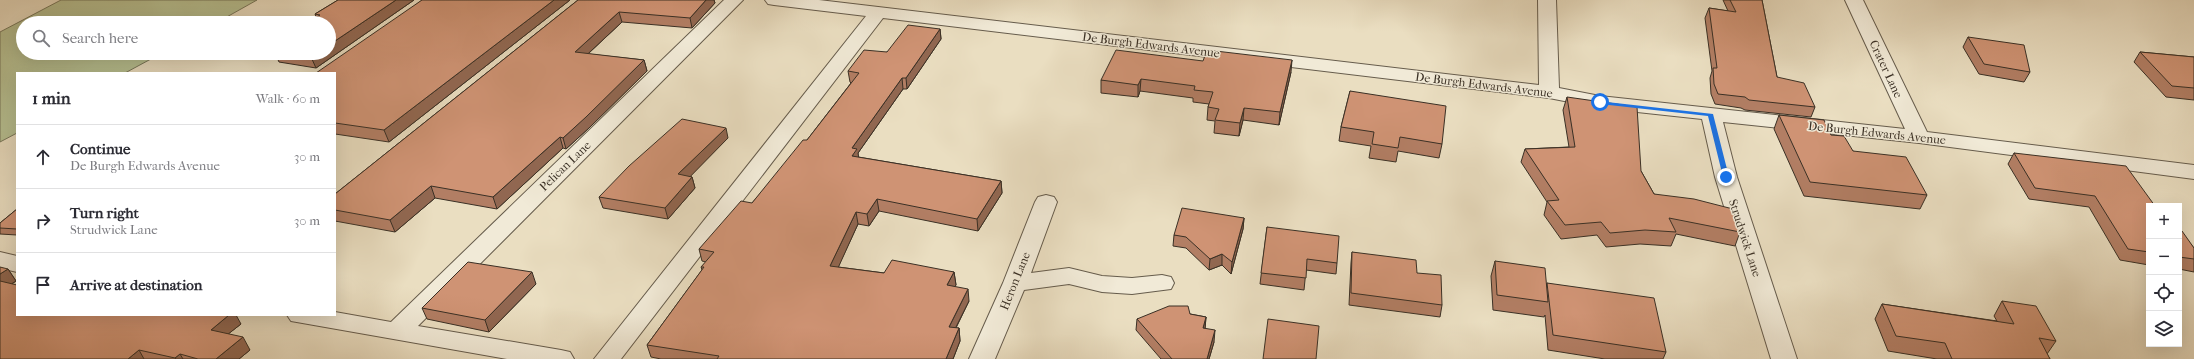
<!DOCTYPE html>
<html lang="en">
<head>
<meta charset="utf-8">
<style>
	:root { --surface:#fff; --page:#f7f7f7; --text:#2b2b33; --muted:#7c7c81; --line:#e1e1e2 }
	body { margin:0; font-family:"IM FELL French Canon",serif; background:var(--page); color:var(--text) }
	.controls { position:absolute; right:12px; bottom:12px; display:grid; overflow:hidden; border-radius:0px; box-shadow:0 4px 16px #0002 }
	.controls button { width:36px; height:36px; display:grid; place-items:center; padding:0; border:0; border-bottom:1px solid var(--line); background:var(--surface); color:var(--text); font:20px sans-serif }
	.stop { position:absolute; width:12px; height:12px; margin:-9px; border:3px solid #1a73e8; border-radius:50%; background:#fff }
	.stop.end { background:#1a73e8; border-color:#fff; box-shadow:0 1px 4px #0008 }
	.list { margin:0; padding:0; list-style:none }
	h2 { display:flex; justify-content:space-between; align-items:center; height:52px; margin:0; padding:0 16px; font-size:17px }
	h2 small { font-size:13px; font-weight:400; color:var(--muted) }
	.list li { display:grid; grid-template-columns:26px 1fr auto; gap:12px; align-items:center; box-sizing:border-box; height:64px; padding:0 16px; border-top:1px solid var(--line) }
	.list b { display:block; font-size:15px; white-space:nowrap }
	.list p { margin:0; font-size:13px; white-space:nowrap; color:var(--muted) }
	.list em { font-size:13px; font-style:normal; color:var(--muted) }
	.icon { flex:none; width:22px; height:22px; fill:none; stroke:currentColor; stroke-width:2; stroke-linecap:round; stroke-linejoin:round }
	.map { position:relative; flex:none; width:2194px; height:359px; overflow:hidden }
	.search { position:absolute; background:var(--surface); box-shadow:0 4px 16px #0002; left:16px; top:16px; width:320px; height:44px; display:flex; align-items:center; gap:10px; box-sizing:border-box; padding:0 14px; border-radius:22px; color:var(--muted); font-size:15px }
	.panel { position:absolute; background:var(--surface); box-shadow:0 4px 16px #0002; left:16px; top:72px; width:320px; height:244px; border-radius:0px }
	.map>svg:first-child { display:block }
	.green { fill:#b7c193; stroke:#78785c }
	.lines { fill:none; stroke-linecap:round; stroke-linejoin:round }
	.street-casing { stroke:#665c4c; stroke-width:2 }
	.street { fill:#f1ead7; fill-rule:evenodd }
	.wall { fill:#b27e64; stroke:#3a3025 }
	.shaded-wall { fill:#916751; stroke:#3a3025 }
	.building { fill:#cf9374; stroke:#3a3025 }
	.route { fill:#1a73e8 }
	.labels { text-anchor:middle; dominant-baseline:central; stroke-width:3; stroke-linejoin:round; paint-order:stroke }
	.street-label { font-size:12px; fill:#3a3025; stroke:#f1ead7 }
</style>
</head>
<body>
<div class="map">
<svg width="2194" height="359" viewBox="0 0 2194 359">
	<rect width="100%" height="100%" fill="#eadec1"/>
	<filter id="stains"><feTurbulence type="fractalNoise" baseFrequency=".005" numOctaves="4"/><feColorMatrix values="0 0 0 0 .2 0 0 0 0 .09 0 0 0 0 .02 0 0 0 .5 -.17"/></filter>
	<radialGradient id="worn" r=".72"><stop offset=".6" stop-color="#630" stop-opacity="0"/><stop offset="1" stop-color="#630" stop-opacity=".3"/></radialGradient>
	<polygon class="green" points="61,0 257,0 216,23 23,23 23,53 162,53 125,73 17,73 17,133 0,142 0,32"/>
	<g class="lines">
		<defs>
			<g id="street">
				<polygon points="724,0 743,0 418,326 561,350 570,352 574,359 507,359 291,321 287,315 335,315 335,312 391,322"/>
				<polygon points="765,0 819,0 1539,85 1538,0 1556,0 1559,88 1600,96 1905,129 1845,0 1863,0 1927,132 2194,165 2194,179 1919,143 1723,122 1737,177 1797,359 1771,359 1715,177 1702,119 1600,108 1549,98 883,18 621,359 594,359 866,16 774,5 768,4"/>
				<polygon points="1046,195 1054,197 1057,202 1031,273 1069,268 1102,276 1132,278 1162,275 1171,277 1174,283 1171,289 1132,294 1102,292 1069,284 1024,290 995,359 969,359 1003,283 1035,202 1038,197"/>
				<polygon points="0,252 17,256 17,272 0,268"/>
			</g>
		</defs>
		<use href="#street" class="street-casing"/>
		<use href="#street" class="street"/>
	</g>
	<g class="wall">
		<polygon points="338,0 414,0 316,68 279,62 275,53 329,53 315,14"/>
		<polygon points="422,0 570,0 389,142 335,134 335,73"/>
		<polygon points="578,0 714,0 715,3 692,28 622,22 588,54 644,60 647,71 589,128 566,149 563,148 497,209 435,198 395,232 335,221 335,194"/>
		<polygon points="1723,0 1762,0 1777,77 1815,107 1811,117 1745,110 1741,108 1715,104 1711,94 1710,78 1712,71 1705,18 1709,8 1728,11"/>
		<polygon points="940,29 941,39 907,89 903,89 858,153 858,157 1001,181 1002,193 978,231 879,211 869,226 858,224 838,267 884,273 954,272 956,285 954,286 969,301 956,328 959,328 960,341 953,359 661,359 651,357 647,345 702,270 701,267 706,262 702,261 699,249 752,203 807,140 851,83 850,82 848,71 887,52"/>
		<polygon points="1968,37 2030,72 2024,82 1979,74 1963,47"/>
		<polygon points="2140,52 2194,57 2194,100 2166,97 2134,62"/>
		<polygon points="1291,72 1279,125 1243,120 1239,136 1214,133 1215,121 1207,120 1208,107 1209,104 1193,102 1193,98 1140,91 1138,97 1101,93 1101,80"/>
		<polygon points="1350,91 1442,144 1439,158 1398,151 1396,162 1369,158 1371,146 1339,141 1341,127"/>
		<polygon points="1567,97 1641,171 1654,194 1740,232 1735,246 1676,234 1671,246 1640,244 1606,247 1597,235 1561,239 1544,215 1547,202 1521,162 1525,149 1569,147 1563,110"/>
		<polygon points="1779,115 1831,135 1853,151 1927,195 1920,209 1804,196 1774,129"/>
		<polygon points="728,138 690,176 692,177 695,188 668,219 603,208 599,197"/>
		<polygon points="2014,153 2149,206 2149,265 2120,260 2089,207 2029,199 2008,164"/>
		<polygon points="17,209 17,235 0,234 0,223"/>
		<polygon points="1244,218 1243,229 1231,274 1222,265 1209,270 1186,248 1173,246 1174,235"/>
		<polygon points="1267,227 1337,263 1336,274 1306,270 1304,290 1260,284"/>
		<polygon points="2179,230 2194,248 2194,272 2179,269"/>
		<polygon points="1352,252 1417,273 1442,305 1440,317 1349,305 1351,263"/>
		<polygon points="1495,261 1547,285 1547,283 1666,352 1663,359 1605,359 1548,350 1545,315 1544,317 1493,310 1491,276"/>
		<polygon points="8,269 16,281 12,284 17,315 241,324 228,334 250,350 239,359 0,359"/>
		<polygon points="536,284 489,332 427,319 422,308"/>
		<polygon points="2002,301 2056,341 2047,354 2050,359 1937,359 1888,351 1875,319 1882,304 1997,321 1994,316"/>
		<polygon points="1190,314 1206,317 1205,328 1214,342 1209,359 1161,359 1136,330 1137,319"/>
	</g>
	<g class="shaded-wall">
		<polygon points="396,0 414,0 316,68 311,57 318,53 329,53 329,45"/>
		<polygon points="554,0 570,0 389,142 384,130"/>
		<polygon points="706,0 714,0 715,3 692,28 690,18"/>
		<polygon points="619,12 622,22 578,63 575,52"/>
		<polygon points="940,29 941,39 907,89 906,78"/>
		<polygon points="644,60 647,71 589,128 566,149 563,138"/>
		<polygon points="1292,60 1291,72 1279,125 1280,112"/>
		<polygon points="902,78 903,89 858,153 859,160 854,167 852,148"/>
		<polygon points="1141,79 1140,91 1138,97 1138,85"/>
		<polygon points="1244,108 1243,120 1239,136 1240,123"/>
		<polygon points="726,128 728,138 681,186 678,174"/>
		<polygon points="560,137 563,148 497,209 493,197"/>
		<polygon points="692,177 695,188 668,219 665,208"/>
		<polygon points="1001,181 1002,193 978,231 977,219"/>
		<polygon points="431,186 435,198 395,232 390,220"/>
		<polygon points="877,199 879,211 869,226 867,214"/>
		<polygon points="856,212 858,224 833,279 830,266"/>
		<polygon points="1244,218 1243,229 1231,274 1232,262"/>
		<polygon points="1222,254 1222,265 1209,270 1210,259"/>
		<polygon points="8,269 16,281 0,291 0,274"/>
		<polygon points="532,272 536,284 489,332 485,320"/>
		<polygon points="954,272 956,285 948,298 947,285"/>
		<polygon points="968,289 969,301 950,339 949,327"/>
		<polygon points="229,315 236,315 241,324 218,342 211,330"/>
		<polygon points="1206,317 1205,329 1203,328"/>
		<polygon points="959,328 960,341 953,359 946,359"/>
		<polygon points="1215,330 1214,342 1209,359 1207,359"/>
		<polygon points="243,337 250,350 239,359 216,359"/>
		<polygon points="139,350 144,359 128,359"/>
		<polygon points="180,354 183,359 176,359 175,358"/>
	</g>
	<g class="building">
		<polygon points="338,0 396,0 329,45 329,23 307,23 320,15 315,14"/>
		<polygon points="422,0 554,0 384,130 335,123 335,73 316,73"/>
		<polygon points="578,0 706,0 690,18 619,12 575,52 644,60 586,117 563,138 560,137 493,197 431,186 390,220 335,210 335,194"/>
		<polygon points="1730,0 1762,0 1777,77 1804,83 1815,107 1749,100 1745,97 1718,94 1714,84 1713,68 1717,68 1709,8 1736,12"/>
		<polygon points="908,25 940,29 906,78 902,78 852,148 857,149 852,156 1001,181 977,219 877,199 867,214 856,212 830,266 884,273 892,260 954,272 947,285 968,289 949,327 959,328 946,359 717,359 719,356 647,345 704,267 701,267 714,252 699,249 741,201 752,203 803,140 807,140 859,73 848,71 864,50 887,52"/>
		<polygon points="1968,37 2024,45 2030,72 1984,64"/>
		<polygon points="1116,50 1203,61 1207,50 1292,60 1280,112 1244,108 1240,123 1215,120 1219,109 1208,107 1213,92 1194,90 1195,86 1141,79 1138,85 1101,80"/>
		<polygon points="2140,52 2194,57 2194,88 2172,86"/>
		<polygon points="283,53 318,53 311,57"/>
		<polygon points="1350,91 1446,106 1442,144 1400,137 1398,148 1372,144 1374,132 1341,127"/>
		<polygon points="1567,97 1637,107 1641,171 1654,194 1694,199 1733,209 1740,232 1669,218 1676,232 1645,230 1610,233 1601,222 1565,225 1547,201 1559,200 1525,149 1575,147"/>
		<polygon points="1779,115 1824,120 1831,135 1844,136 1853,151 1906,157 1927,195 1810,182"/>
		<polygon points="682,119 726,128 678,174 692,177 665,208 599,197 629,166"/>
		<polygon points="2014,153 2126,166 2155,206 2149,206 2149,252 2128,249 2095,196 2035,188"/>
		<polygon points="1182,208 1244,218 1232,262 1222,254 1210,259 1186,237 1174,235"/>
		<polygon points="17,209 17,229 0,228 0,223"/>
		<polygon points="1267,227 1339,236 1337,263 1307,259 1306,278 1261,273"/>
		<polygon points="2179,230 2182,231 2194,248 2194,259 2179,257"/>
		<polygon points="1352,252 1416,260 1417,273 1441,275 1442,305 1351,293"/>
		<polygon points="1495,261 1545,268 1548,302 1497,295"/>
		<polygon points="468,262 532,272 485,320 422,308"/>
		<polygon points="0,267 8,269 0,274"/>
		<polygon points="0,281 17,285 17,315 229,315 211,330 243,337 216,359 198,359 180,354 175,358 139,350 128,359 0,359"/>
		<polygon points="1547,283 1654,298 1666,352 1553,335"/>
		<polygon points="2002,301 2036,306 2056,341 2039,338 2050,359 1952,359 1945,343 1896,336 1882,304 2014,324"/>
		<polygon points="1169,306 1188,306 1190,314 1206,317 1203,328 1215,330 1207,359 1172,359 1137,319"/>
		<polygon points="1268,319 1319,326 1316,359 1263,359"/>
	</g>
	<polygon class="route" points="1598,101 1713,114 1729,177 1726,179 1723,177 1708,116 1600,104"/>
	<g class="labels">
		<g class="street-label">
			<text transform="translate(1151 45) rotate(7)">De Burgh Edwards Avenue</text>
			<text transform="translate(1886 69) rotate(65)">Crater Lane</text>
			<text transform="translate(1484 85) rotate(7)">De Burgh Edwards Avenue</text>
			<text transform="translate(1877 133) rotate(6)">De Burgh Edwards Avenue</text>
			<text transform="translate(565 166) rotate(-44)">Pelican Lane</text>
			<text transform="translate(1745 238) rotate(72)">Strudwick Lane</text>
			<text transform="translate(1015 281) rotate(-68)">Heron Lane</text>
		</g>
	</g>
	<rect width="100%" height="100%" filter="url(#stains)"/>
	<rect width="100%" height="100%" fill="url(#worn)"/>
</svg>
<div class="controls">
<button>+</button>
<button>−</button>
<button><svg class="icon" aria-label="locate" viewBox="0 0 24 24"><circle cx="12" cy="12" r="6"/><path d="M12 2v4M12 18v4M2 12h4M18 12h4"/></svg></button>
<button><svg class="icon" aria-label="layers" viewBox="0 0 24 24"><path d="M12 4l9 5-9 5-9-5zM3 14l9 5 9-5"/></svg></button>
</div>
<div class="stop" style="left:1600px;top:102px"></div>
<div class="stop end" style="left:1726px;top:177px"></div>
<div class="search"><svg class="icon" aria-label="search" viewBox="0 0 24 24"><circle cx="10" cy="10" r="6"/><path d="M15 15l6 6"/></svg>Search here</div>
<section class="panel">
<h2>1 min<small>Walk · 60 m</small></h2>
<ul class="list">
<li><svg class="icon" aria-label="ahead" viewBox="0 0 24 24"><path d="M12 20V5M6 11l6-6 6 6"/></svg><div><b>Continue</b><p>De Burgh Edwards Avenue</p></div><em>30 m</em></li>
<li><svg class="icon" aria-label="right" viewBox="0 0 24 24"><path d="M7 20v-9h11M14 6l5 5-5 5"/></svg><div><b>Turn right</b><p>Strudwick Lane</p></div><em>30 m</em></li>
<li><svg class="icon" aria-label="arrive" viewBox="0 0 24 24"><path d="M6 21V4h12l-3 4 3 4H6"/></svg><div><b>Arrive at destination</b></div></li>
</ul>
</section>
</div>
</body>
</html>
